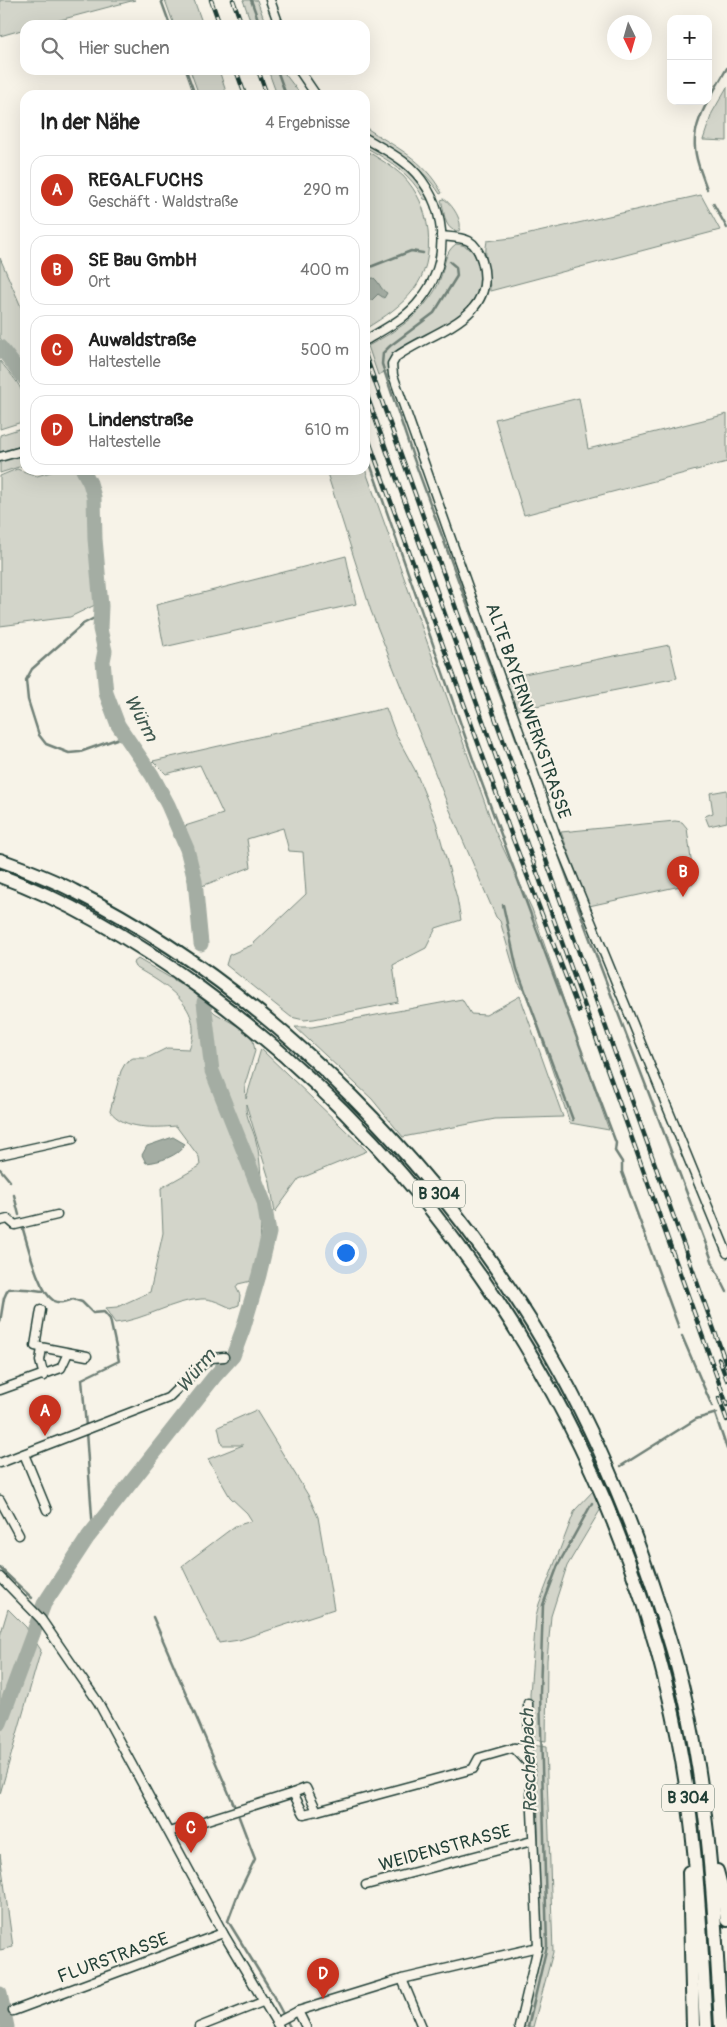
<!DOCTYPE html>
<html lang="de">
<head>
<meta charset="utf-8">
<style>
	:root { --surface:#fff; --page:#f2f2f2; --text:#222; --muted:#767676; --line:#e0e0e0; --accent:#c8321e }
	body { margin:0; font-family:Pangolin,sans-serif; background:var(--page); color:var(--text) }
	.controls { position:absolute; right:15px; top:15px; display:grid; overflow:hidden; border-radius:10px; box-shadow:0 5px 20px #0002 }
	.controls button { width:45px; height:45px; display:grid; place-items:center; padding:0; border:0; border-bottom:1px solid var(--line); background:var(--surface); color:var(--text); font:25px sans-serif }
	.compass { position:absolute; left:607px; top:15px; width:45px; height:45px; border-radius:50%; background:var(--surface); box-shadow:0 5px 20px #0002; rotate:175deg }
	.you { position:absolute; left:345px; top:1252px; width:18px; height:18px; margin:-12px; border:4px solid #fff; border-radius:50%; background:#1a73e8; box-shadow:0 0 0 8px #1a73e833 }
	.badge { display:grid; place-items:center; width:32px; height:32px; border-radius:50%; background:var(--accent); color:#fff; font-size:16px; font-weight:700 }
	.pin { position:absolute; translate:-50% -41px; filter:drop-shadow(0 1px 2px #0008) }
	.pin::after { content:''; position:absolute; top:26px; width:18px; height:15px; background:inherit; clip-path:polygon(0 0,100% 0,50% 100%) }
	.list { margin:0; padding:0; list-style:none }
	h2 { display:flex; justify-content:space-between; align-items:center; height:65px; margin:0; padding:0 20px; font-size:21px }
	h2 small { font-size:16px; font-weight:400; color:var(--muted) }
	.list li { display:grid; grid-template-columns:32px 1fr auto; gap:15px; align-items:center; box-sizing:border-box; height:70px; margin:0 10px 10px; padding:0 10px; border:1px solid var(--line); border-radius:15px }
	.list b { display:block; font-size:19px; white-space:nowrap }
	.list p { margin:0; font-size:16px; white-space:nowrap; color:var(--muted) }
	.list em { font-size:16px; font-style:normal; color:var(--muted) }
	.icon { flex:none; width:28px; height:28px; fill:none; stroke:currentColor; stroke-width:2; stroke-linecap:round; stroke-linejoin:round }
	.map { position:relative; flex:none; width:727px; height:2027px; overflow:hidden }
	.search { position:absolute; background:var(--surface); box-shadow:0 5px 20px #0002; left:20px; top:20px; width:350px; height:55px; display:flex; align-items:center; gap:12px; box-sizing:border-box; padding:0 18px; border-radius:15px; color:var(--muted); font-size:19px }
	.panel { position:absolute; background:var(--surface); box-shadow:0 5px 20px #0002; left:20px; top:90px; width:350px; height:385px; border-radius:15px }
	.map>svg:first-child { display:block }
	.green { fill:#d3d5ca; stroke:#79897f }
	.water { fill:#a4ada3; stroke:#6f8077 }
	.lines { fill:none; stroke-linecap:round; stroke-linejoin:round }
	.stream { stroke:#6f8077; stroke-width:2.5 }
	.river { stroke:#a4ada3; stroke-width:15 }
	.minor-casing { stroke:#1f3d34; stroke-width:11 }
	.trunk-casing { stroke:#1f3d34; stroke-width:16 }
	.minor { stroke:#f7f3e8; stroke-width:8 }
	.trunk { stroke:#f7f3e8; stroke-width:12 }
	.rail-casing { stroke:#1f3d34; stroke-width:4.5 }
	.rail { stroke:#f7f3e8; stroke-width:2.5; stroke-dasharray:8; stroke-linecap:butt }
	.labels { text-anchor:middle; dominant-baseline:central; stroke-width:4.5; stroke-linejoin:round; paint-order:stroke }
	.shield { fill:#f7f3e8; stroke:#60746a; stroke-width:1 }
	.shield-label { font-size:16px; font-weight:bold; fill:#1f3d34 }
	.street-label { font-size:18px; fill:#1f3d34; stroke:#f7f3e8 }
	.water-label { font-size:19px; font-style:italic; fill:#405950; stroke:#f7f3e8 }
</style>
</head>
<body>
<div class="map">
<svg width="727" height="2027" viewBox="0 0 727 2027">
	<rect width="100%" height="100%" fill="#f7f3e8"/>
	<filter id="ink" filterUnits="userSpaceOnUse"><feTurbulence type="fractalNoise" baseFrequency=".02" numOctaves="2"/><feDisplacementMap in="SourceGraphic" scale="10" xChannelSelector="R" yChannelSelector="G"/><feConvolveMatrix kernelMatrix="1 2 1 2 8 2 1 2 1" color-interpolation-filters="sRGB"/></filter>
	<g filter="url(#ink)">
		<g class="green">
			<polygon points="0,0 135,0 41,25 25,25 25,29 0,36"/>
			<polygon points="165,0 194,0 203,25 174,25"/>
			<polygon points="243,0 257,0 266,25 252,25"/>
			<polygon points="190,70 219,70 227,95 199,95"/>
			<polygon points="268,70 282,70 301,95 277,95"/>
			<polygon points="727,87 727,141 703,140 712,113"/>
			<path d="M365,127C396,148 423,158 442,193L440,194C419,162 396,153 365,133Z"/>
			<path d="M365,142C391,157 414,172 428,200L424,199C411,174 389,160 365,147Z"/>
			<path d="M365,150C378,158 392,166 403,176C418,192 425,209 428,230C433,282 406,304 365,329Z"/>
			<path d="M701,195L720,230L490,291C490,274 483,257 487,241L512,238Z"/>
			<path d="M444,199C452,204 464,222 459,231C443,231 445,211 441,200Z"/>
			<path d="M456,244C466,245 472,249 476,258C495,301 450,323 418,339C410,343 398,348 392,355C389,359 389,366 389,370L378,375L368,346C391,333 414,321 429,299C434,293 438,286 440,279C445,267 444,252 456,244Z"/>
			<polygon points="0,258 25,316 25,372 0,338"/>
			<path d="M0,361C21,387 25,387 25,421L0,429Z"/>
			<polygon points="579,398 588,449 727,414 727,462 524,515 495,419"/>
			<polygon points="25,427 25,445 0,452 0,435"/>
			<polygon points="25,454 25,465 0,473 0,461"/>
			<polygon points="17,469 37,476 58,470 76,470 86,485 90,512 95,605 70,617 0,626 0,476"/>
			<polygon points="365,469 495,831 532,909 609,1130 570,1123 532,1010 526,995 518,982 500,921 496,917 449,808 371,611 326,470 365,470"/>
			<polygon points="346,556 356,604 164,647 156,605"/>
			<polygon points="669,645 677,678 516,710 504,678"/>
			<polygon points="386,708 396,735 415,770 436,822 457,898 461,920 436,928 426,948 393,965 398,1002 314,1019 304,1020 291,1017 226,965 229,955 252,945 306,894 303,852 289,851 283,828 247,839 251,867 202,886 185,826 223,814 200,765 166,774 153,761"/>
			<polygon points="727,790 727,822 709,826 705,816 713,813 710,793"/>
			<polygon points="675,821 682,822 687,828 694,883 589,906 561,832"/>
			<path d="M138,959L191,990L215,1013L246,1031L253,1040L255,1051L245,1084L246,1099L261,1049L367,1151L299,1179L275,1212L270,1182L246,1104C245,1117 253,1128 256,1141C262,1163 261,1187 261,1210C260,1234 263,1259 251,1281L238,1284L236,1287L240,1295L239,1305L231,1308C222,1304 211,1298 201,1299C171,1301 145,1320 115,1323L105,1308L117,1307L150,1292L163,1233L161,1188L200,1166L199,1157L176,1126C155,1128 124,1130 110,1111L121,1071L126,1062L133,1058H147L167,1048L189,1049C206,1008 166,985 135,967L133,963Z"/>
			<polygon points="520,996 563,1117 495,1119 403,1137 372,1099 295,1027 312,1027 462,999 471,1014 486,1015"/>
			<polygon points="256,1410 308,1495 318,1517 334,1609 239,1640 219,1643 182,1566 235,1526 252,1521 247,1513 230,1497 208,1459 243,1445 222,1445 218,1427"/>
			<polygon points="594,1490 602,1507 567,1566 551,1616 547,1660 546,1741 531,1739 530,1694 536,1616 539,1604 575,1510"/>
			<polygon points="8,1609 26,1627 41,1650 0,1794 0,1636"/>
			<polygon points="531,1745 546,1747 553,1952 533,2027 521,2027 541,1955 537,1785"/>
			<polygon points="0,1854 13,1947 0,1950"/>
		</g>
		<g class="water">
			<path d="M374,278C380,283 380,289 387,293L384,298L378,294L372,300L368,301L365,298V279Z"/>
			<path d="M173,1137L185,1144C179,1156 159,1162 146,1163L142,1155L147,1146Z"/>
		</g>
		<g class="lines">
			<g class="stream">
				<polyline points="161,0 170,25"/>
				<polyline points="251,0 260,25"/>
				<polyline points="186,70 195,95"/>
				<polyline points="277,70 286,95"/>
				<polyline points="708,101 727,68"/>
				<path d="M707,189C693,152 688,137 708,101"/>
				<polyline points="713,203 727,228"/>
				<polyline points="450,262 456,267 457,276 434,313 390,346 383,353 382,364 412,454 541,806"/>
				<polyline points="365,269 411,251 423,253"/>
				<polyline points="365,449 474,762 616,1143 615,1151 622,1162 622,1172 679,1328"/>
				<polyline points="100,615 83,624 32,669 26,680 28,700 39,735 46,744 69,753 80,752 125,736"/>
				<path d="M554,841C605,984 662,1124 714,1266L727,1292"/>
				<polyline points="503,905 517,969 573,1120"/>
				<polyline points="0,1169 10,1181"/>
				<polyline points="14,1195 19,1215"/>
				<path d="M22,1226C28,1245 38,1291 54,1301C61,1304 67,1302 73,1299L82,1302L93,1313L104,1312L110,1319L119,1361L82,1379L86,1427"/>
				<path d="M0,1322L4,1298L8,1289C18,1287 33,1290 44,1291"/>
				<polyline points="682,1336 712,1406"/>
				<polyline points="715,1414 727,1449"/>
				<polyline points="86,1432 93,1531"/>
				<polyline points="621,1466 696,1419 717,1413"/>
				<polyline points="0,1568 32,1598"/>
				<polyline points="39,1608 42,1611"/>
				<polyline points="153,1617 234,1805"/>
				<polyline points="239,1817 255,1859 238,1894 228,1921 268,1986 290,2027"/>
				<polyline points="528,2027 547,1946 540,1693 543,1605 558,1565 592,1503"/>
			</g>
			<g class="river">
				<polyline points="0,347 25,379"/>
				<polyline points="83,470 90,483 94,497 95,539 101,606 100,629 105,651 103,661 106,693 118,725 152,775 168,805 187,849 195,881 201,944"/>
				<polyline points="0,1723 44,1604 88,1537 214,1377 233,1356 243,1329 259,1275 269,1233 264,1202 212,1071 204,1002"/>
				<polyline points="0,1994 7,2027"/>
			</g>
			<defs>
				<g id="minor">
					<polyline points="270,0 279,25"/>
					<polyline points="299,70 316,95"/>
					<path d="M365,138C380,147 397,155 410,167C446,201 453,259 421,299C407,318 386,328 366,340"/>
					<path d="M441,236C464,238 475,237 482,261C499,319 431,331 396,357L392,364L393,375L556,836L727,1253"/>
					<polyline points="0,457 25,450"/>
					<polyline points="0,1155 73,1139"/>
					<polyline points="0,1221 8,1219 15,1225 57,1215"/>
					<polyline points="41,1310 35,1346 87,1356"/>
					<polyline points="42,1348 40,1361 44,1376"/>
					<polyline points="0,1390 61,1368 68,1353"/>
					<polyline points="24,1454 47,1510"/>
					<polyline points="0,1463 168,1398 202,1365 212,1358 224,1357"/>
					<polyline points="0,1500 19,1535"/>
					<polyline points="0,1577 41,1619 98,1702 223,1933 279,2027"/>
					<polyline points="514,1748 530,1765"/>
					<polyline points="293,1793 306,1788 317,1811"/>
					<polyline points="169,1832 293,1793 304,1814 317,1811 473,1769 479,1758 514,1748 527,1748"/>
					<polyline points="366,1885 532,1841"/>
					<polyline points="402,1979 422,2027"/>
					<polyline points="13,2011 223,1933"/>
					<polyline points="298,2011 306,2027"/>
					<polyline points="277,2022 298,2011 402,1979 538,1947"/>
					<polyline points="199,2027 265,2001"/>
					<polyline points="519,2027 538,1947 530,1766 527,1748 529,1743 528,1703"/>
				</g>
				<g id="trunk">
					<path d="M0,860C25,869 50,878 74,891C273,991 454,1179 561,1373C609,1461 645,1555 673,1651C708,1773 714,1900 721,2027"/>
					<path d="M0,876C72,902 138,943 200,988C433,1158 600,1412 668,1692C695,1802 700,1915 706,2027"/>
					<polyline points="717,1871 723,1893 727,1920"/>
					<polyline points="689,1872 693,2027"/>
				</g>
			</defs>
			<use href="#minor" class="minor-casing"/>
			<use href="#trunk" class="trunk-casing"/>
			<use href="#minor" class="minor"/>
			<use href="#trunk" class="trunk"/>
			<defs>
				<g id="rail">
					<polyline points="211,0 220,25"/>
					<polyline points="233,0 242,25"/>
					<polyline points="236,70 245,95"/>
					<polyline points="258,70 267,95"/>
					<polyline points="365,354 727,1366"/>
					<polyline points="365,390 727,1405"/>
					<polyline points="365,430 510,831 579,1011"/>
					<polyline points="719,1359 727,1380"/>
					<polyline points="719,1398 727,1420"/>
				</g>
			</defs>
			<use href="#rail" class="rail-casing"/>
			<use href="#rail" class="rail"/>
		</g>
	</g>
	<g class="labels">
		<g class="shield">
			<rect x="413" y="1180.5" width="52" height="27" rx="4"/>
			<rect x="662" y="1784.5" width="52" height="27" rx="4"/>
		</g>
		<g class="shield-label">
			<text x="439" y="1194">B 304</text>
			<text x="688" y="1798">B 304</text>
		</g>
		<g class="street-label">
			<text transform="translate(528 711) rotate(71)">ALTE BAYERNWERKSTRASSE</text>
			<text transform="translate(445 1848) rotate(-15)">WEIDENSTRASSE</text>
			<text transform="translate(113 1958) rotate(-20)">FLURSTRASSE</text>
		</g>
		<g class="water-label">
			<text transform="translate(141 718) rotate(62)">Würm</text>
			<text transform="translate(196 1371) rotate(-51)">Würm</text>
			<text transform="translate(529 1761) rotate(-92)">Reschenbach</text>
		</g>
	</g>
</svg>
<div class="controls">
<button>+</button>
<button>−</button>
</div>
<svg class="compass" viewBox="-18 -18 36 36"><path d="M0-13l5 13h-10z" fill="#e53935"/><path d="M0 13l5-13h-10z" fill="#767676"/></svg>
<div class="you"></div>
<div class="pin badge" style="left:45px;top:1436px">A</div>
<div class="pin badge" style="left:683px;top:897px">B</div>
<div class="pin badge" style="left:191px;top:1853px">C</div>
<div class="pin badge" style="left:323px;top:1999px">D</div>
<div class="search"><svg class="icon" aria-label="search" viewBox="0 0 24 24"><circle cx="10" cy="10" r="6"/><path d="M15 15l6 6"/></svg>Hier suchen</div>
<section class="panel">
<h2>In der Nähe<small>4 Ergebnisse</small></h2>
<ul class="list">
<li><span class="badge">A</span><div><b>REGALFUCHS</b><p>Geschäft · Waldstraße</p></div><em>290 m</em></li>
<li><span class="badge">B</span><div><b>SE Bau GmbH</b><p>Ort</p></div><em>400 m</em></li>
<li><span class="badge">C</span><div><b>Auwaldstraße</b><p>Haltestelle</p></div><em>500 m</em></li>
<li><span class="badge">D</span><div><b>Lindenstraße</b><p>Haltestelle</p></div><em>610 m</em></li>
</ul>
</section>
</div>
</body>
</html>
